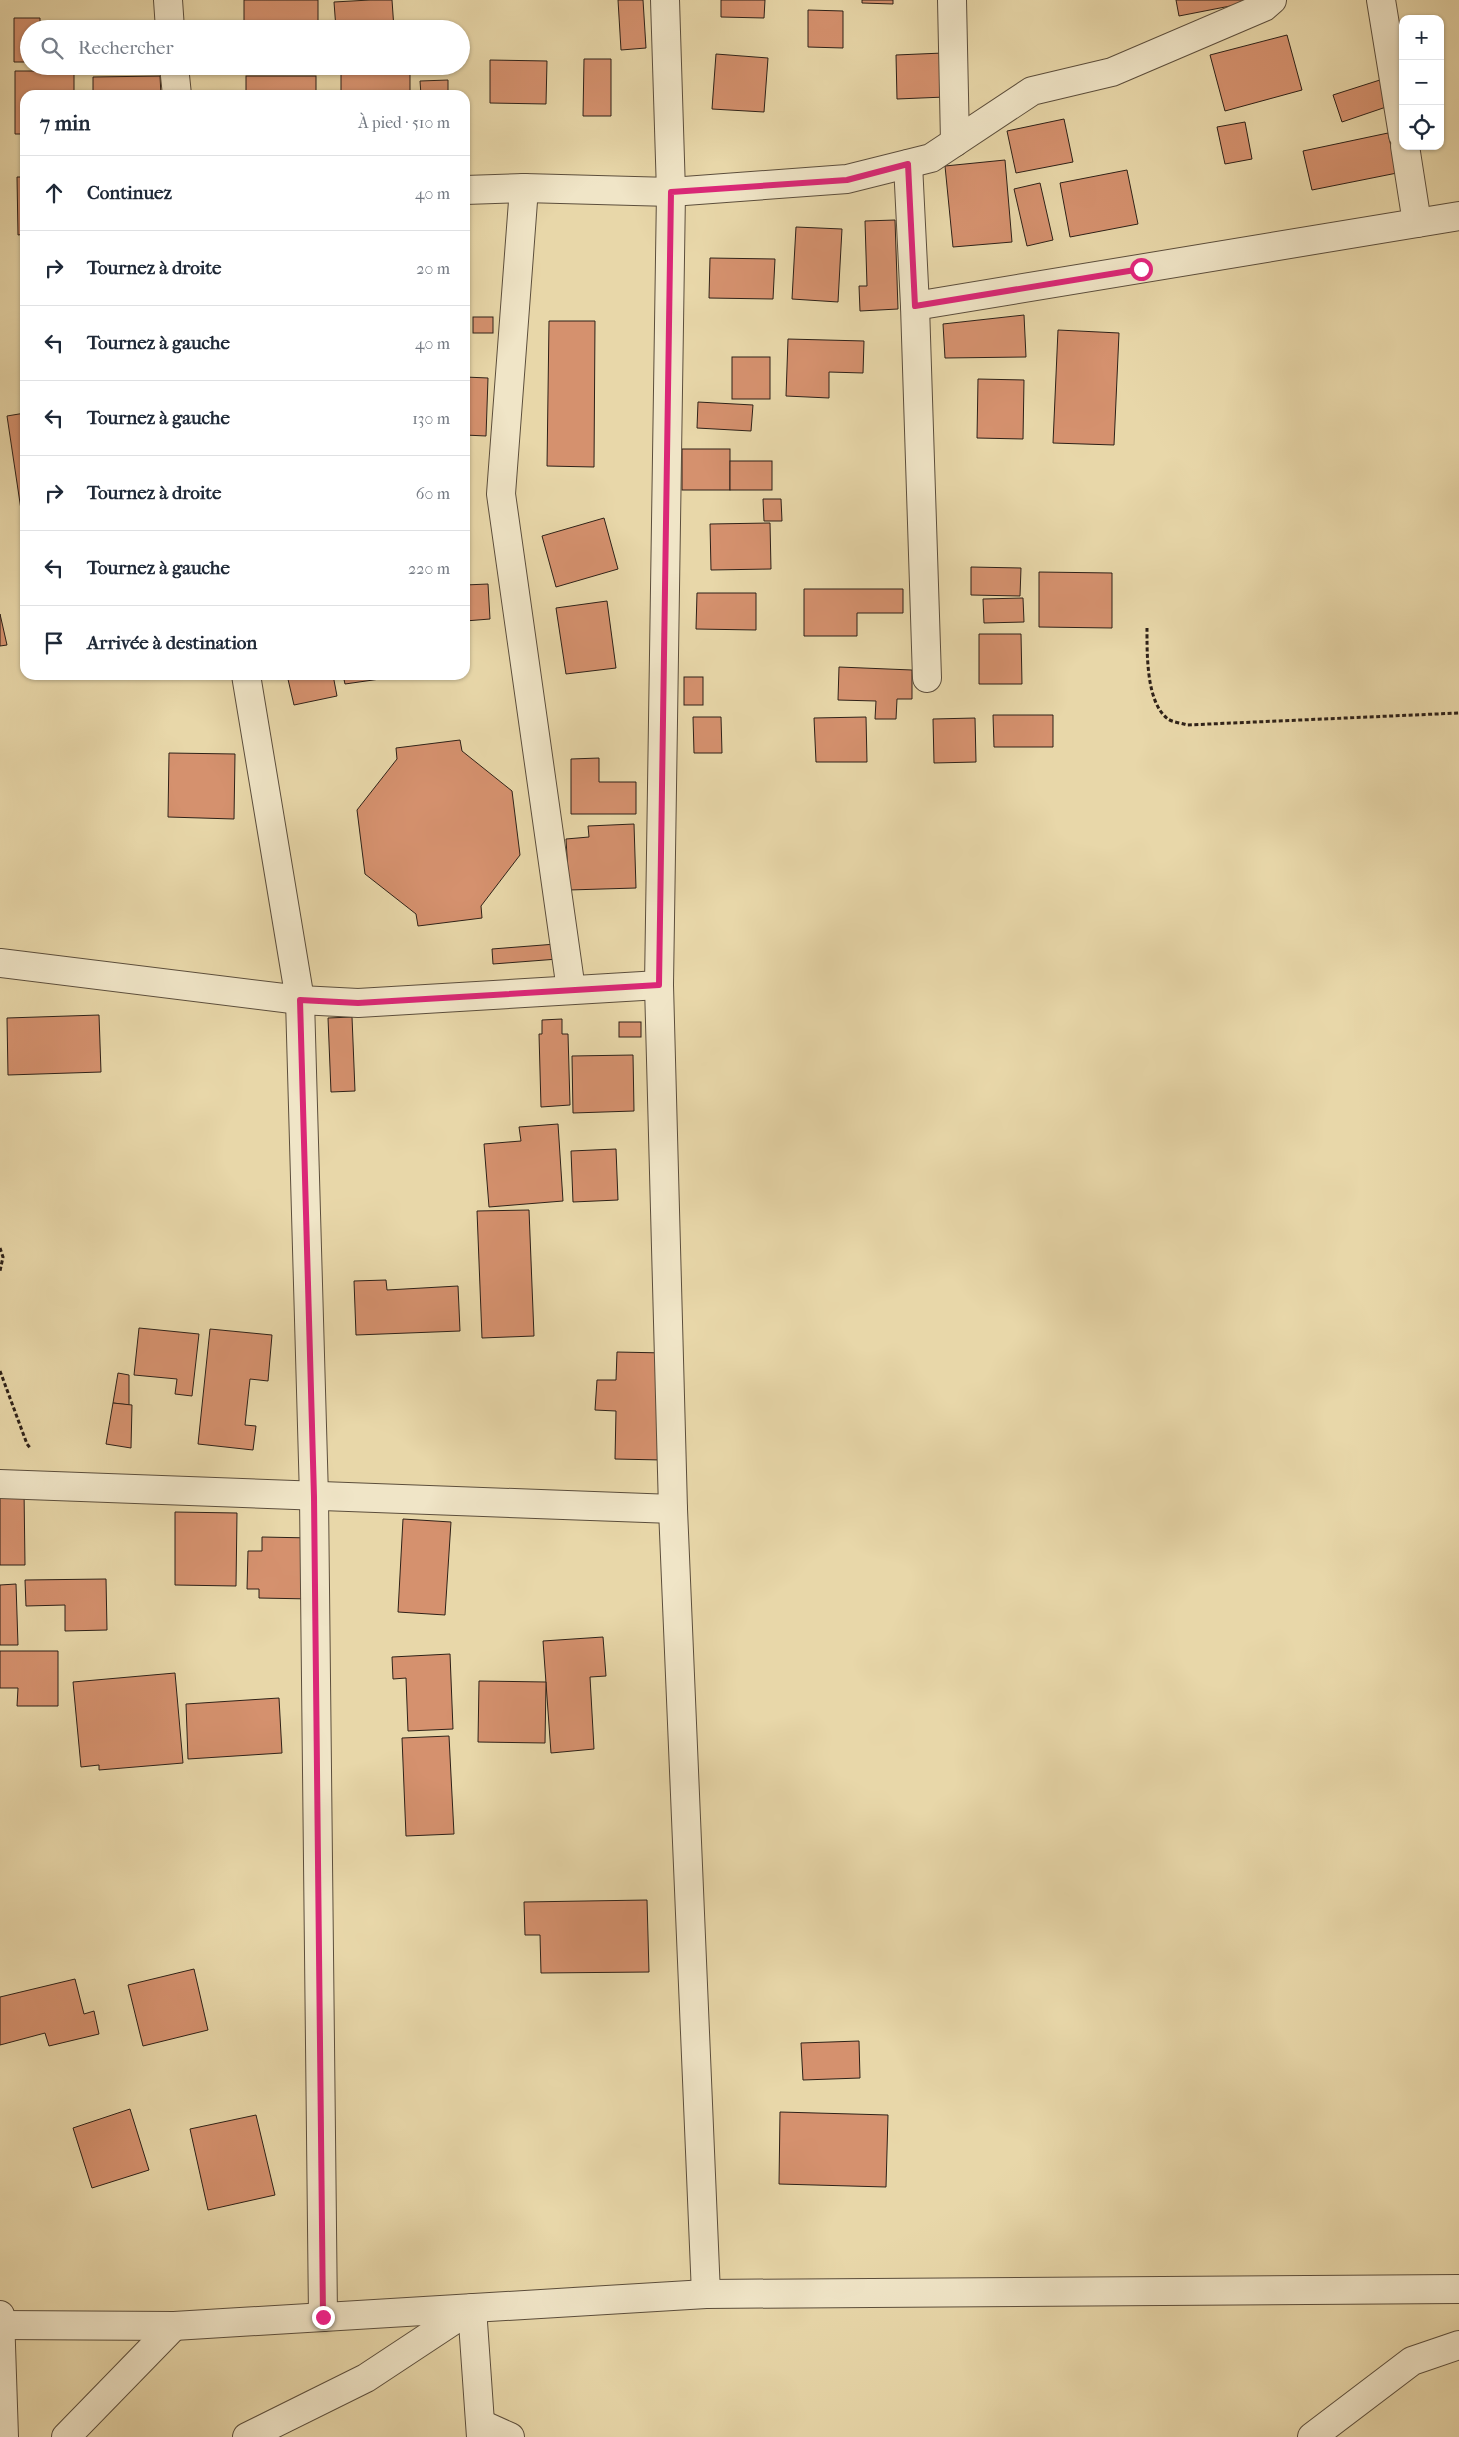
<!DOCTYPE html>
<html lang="fr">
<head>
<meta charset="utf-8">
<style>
	:root { --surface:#fff; --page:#f2f2f3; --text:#1f2937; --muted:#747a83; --line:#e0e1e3 }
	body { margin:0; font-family:"IM FELL French Canon",serif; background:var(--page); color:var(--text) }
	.controls { position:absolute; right:15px; top:15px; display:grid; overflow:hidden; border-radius:10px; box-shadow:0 1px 4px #0004 }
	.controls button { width:45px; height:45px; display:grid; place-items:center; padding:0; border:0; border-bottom:1px solid var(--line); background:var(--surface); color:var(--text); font:25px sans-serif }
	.stop { position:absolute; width:15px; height:15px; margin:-11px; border:4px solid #db2777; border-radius:50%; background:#fff }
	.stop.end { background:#db2777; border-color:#fff; box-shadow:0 1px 5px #0008 }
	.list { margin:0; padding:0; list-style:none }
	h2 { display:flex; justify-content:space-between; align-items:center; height:65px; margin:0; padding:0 20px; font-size:21px }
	h2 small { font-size:16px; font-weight:400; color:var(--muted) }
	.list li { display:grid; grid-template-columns:32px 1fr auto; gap:15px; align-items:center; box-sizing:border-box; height:75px; padding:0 20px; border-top:1px solid var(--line) }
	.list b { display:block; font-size:19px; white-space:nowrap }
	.list em { font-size:16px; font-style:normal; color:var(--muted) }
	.icon { flex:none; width:28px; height:28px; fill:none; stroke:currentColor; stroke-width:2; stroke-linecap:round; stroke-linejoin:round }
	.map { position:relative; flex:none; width:1459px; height:2437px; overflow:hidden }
	.search { position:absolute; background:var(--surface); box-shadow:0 1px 4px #0004; left:20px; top:20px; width:450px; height:55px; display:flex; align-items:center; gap:12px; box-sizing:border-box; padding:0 18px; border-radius:28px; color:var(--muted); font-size:19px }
	.panel { position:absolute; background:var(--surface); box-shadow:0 1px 4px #0004; left:20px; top:90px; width:450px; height:590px; border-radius:15px }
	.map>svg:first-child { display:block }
	.building { fill:#d5916e; stroke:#2e2118 }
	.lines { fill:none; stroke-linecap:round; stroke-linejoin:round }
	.street-casing { stroke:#5c4e3c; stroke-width:30 }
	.path { stroke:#2e2118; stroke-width:3; stroke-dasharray:4 2.5; stroke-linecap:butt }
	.street { stroke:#f0e5c7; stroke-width:28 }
	.route { stroke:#db2777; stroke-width:6 }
</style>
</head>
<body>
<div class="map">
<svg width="1459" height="2437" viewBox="0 0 1459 2437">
	<rect width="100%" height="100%" fill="#e8d7a9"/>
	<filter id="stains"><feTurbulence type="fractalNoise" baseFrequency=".004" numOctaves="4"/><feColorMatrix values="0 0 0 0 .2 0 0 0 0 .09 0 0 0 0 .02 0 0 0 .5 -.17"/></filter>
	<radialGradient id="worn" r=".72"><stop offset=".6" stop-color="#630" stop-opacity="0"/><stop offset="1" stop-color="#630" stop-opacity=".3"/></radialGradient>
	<g class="building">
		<rect x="244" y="0" width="74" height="29"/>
		<polygon points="370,0 392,0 394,29 336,29 334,2"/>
		<polygon points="618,0 643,0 646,48 621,50"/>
		<polygon points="721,0 765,0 764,18 721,17"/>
		<polygon points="862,0 893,0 893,4 862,3"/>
		<polygon points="1176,0 1261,0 1179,16"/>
		<polygon points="808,10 843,11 843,48 808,47"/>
		<polygon points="14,18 40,18 40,29 29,29 29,62 14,62"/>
		<rect x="140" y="21" width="26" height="8"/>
		<polygon points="1287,35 1302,90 1225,111 1210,55"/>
		<polygon points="943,53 945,97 897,99 896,55"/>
		<polygon points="716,54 768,58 764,112 712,109"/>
		<polygon points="584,59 611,59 611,116 583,116"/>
		<polygon points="490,60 547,61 546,104 490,103"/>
		<rect x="341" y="66" width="69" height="29"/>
		<polygon points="15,71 74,71 74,95 25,95 25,134 15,134"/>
		<polygon points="160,76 161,95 93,95 93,77"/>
		<rect x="246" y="76" width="70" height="19"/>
		<polygon points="1383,79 1392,105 1342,122 1333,95"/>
		<polygon points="448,80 448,95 421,95 420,81"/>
		<polygon points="1064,119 1073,162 1016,173 1007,131"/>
		<polygon points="1245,122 1252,159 1225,164 1217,127"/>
		<polygon points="1388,133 1397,173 1312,190 1303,151"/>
		<polygon points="1005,160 1012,242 953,247 945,166"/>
		<polygon points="1127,170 1138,224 1070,237 1060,183"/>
		<polygon points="17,177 25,177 25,234 18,235"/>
		<polygon points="1040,183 1053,240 1027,246 1014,189"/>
		<polygon points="895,220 898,309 860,311 859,286 867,286 865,221"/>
		<polygon points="796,227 842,229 838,302 792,299"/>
		<polygon points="710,258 775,259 773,299 709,298"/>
		<polygon points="1024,315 1026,357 945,358 943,324"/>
		<rect x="473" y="317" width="20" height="16"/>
		<polygon points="549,321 595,321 594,467 547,466"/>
		<polygon points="1058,330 1119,333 1114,445 1053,443"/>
		<polygon points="788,339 864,341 863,373 829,372 829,398 786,396"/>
		<rect x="732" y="357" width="38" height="42"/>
		<polygon points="465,377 488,378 486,436 465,435"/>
		<polygon points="978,379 1024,380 1023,439 977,438"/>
		<polygon points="698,402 753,405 751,431 697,428"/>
		<polygon points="25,413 25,523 23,523 7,416"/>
		<rect x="682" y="449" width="48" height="41"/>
		<rect x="730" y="461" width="42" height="29"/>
		<polygon points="763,499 781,499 782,521 764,521"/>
		<polygon points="604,518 618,569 556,587 542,536"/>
		<polygon points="770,523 771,569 711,570 710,524"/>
		<polygon points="971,567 1021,568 1020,596 971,595"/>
		<polygon points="1039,572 1112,573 1112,628 1039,627"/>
		<polygon points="488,584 490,619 465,621 465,585"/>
		<polygon points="804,589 903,589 903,613 857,613 857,636 804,636"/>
		<polygon points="697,593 756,593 756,630 696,629"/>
		<polygon points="1023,598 1024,622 984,623 983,599"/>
		<polygon points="607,601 616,668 566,674 556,608"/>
		<polygon points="0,614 7,645 0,646"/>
		<polygon points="979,634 1021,634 1022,684 979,684"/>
		<polygon points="839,667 912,670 912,699 897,699 896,719 875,719 876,701 838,700"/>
		<polygon points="287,675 333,675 337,696 294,705"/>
		<polygon points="343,675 387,675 387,678 345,684"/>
		<rect x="684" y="677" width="19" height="28"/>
		<polygon points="993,715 1053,715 1053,747 994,747"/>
		<polygon points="693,717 721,717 722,753 694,753"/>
		<polygon points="866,717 867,762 816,762 814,718"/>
		<polygon points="975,718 976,762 934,763 933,719"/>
		<polygon points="460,740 462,751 512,791 520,855 481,906 482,918 418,926 416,914 365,874 357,810 397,759 396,748"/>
		<polygon points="169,753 235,754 234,819 168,817"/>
		<polygon points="599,758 599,782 636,782 636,814 571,814 571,759"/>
		<polygon points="634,824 636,888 569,890 566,839 589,837 588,826"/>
		<polygon points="556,944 558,959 493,964 492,949"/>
		<polygon points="99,1015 101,1072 8,1075 7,1018"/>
		<polygon points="352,1017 355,1091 331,1092 328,1018"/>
		<polygon points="562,1019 562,1034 568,1034 570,1105 541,1107 539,1034 542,1034 542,1020"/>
		<rect x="619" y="1022" width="22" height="15"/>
		<polygon points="633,1055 634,1111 573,1113 572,1056"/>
		<polygon points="558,1124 563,1201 489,1207 484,1144 521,1141 519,1127"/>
		<polygon points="616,1149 618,1200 573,1202 571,1151"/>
		<polygon points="529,1210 534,1336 482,1338 477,1211"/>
		<polygon points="386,1280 387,1290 458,1286 460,1331 356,1335 354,1281"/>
		<polygon points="139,1328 199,1334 192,1396 175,1394 177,1379 134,1375"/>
		<polygon points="210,1329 272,1335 268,1381 250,1379 245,1425 256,1426 253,1450 198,1444"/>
		<polygon points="617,1352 665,1353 662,1460 615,1459 616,1411 595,1410 597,1380 616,1380"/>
		<polygon points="118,1373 129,1375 129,1405 113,1403"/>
		<polygon points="113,1403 132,1405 131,1448 106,1444"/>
		<polygon points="0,1490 24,1490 25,1565 0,1565"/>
		<polygon points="175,1512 237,1513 236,1586 175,1585"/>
		<polygon points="403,1519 451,1522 445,1615 398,1612"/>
		<polygon points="262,1537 312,1538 312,1599 259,1598 259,1589 247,1589 248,1551 262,1551"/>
		<polygon points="106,1579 107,1630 65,1631 65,1605 26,1606 25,1580"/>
		<polygon points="16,1584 18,1645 0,1645 0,1585"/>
		<polygon points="603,1637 606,1676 590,1677 594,1749 551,1753 543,1641"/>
		<polygon points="0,1651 58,1651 58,1706 17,1706 18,1688 0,1688"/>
		<polygon points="450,1654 453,1729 408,1731 406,1678 393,1679 392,1657"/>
		<polygon points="175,1673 183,1763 99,1770 99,1765 81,1767 73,1682"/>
		<polygon points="479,1681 546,1682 545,1743 478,1742"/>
		<polygon points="279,1698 282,1753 188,1759 186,1704"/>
		<polygon points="449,1736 454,1834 406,1836 402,1738"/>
		<polygon points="647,1900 649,1972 541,1973 540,1935 525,1935 524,1902"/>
		<polygon points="194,1969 208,2030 143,2046 128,1985"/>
		<polygon points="75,1979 84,2014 94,2011 99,2034 49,2046 45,2033 0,2045 0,1997"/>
		<polygon points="859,2041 860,2078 803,2080 801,2043"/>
		<polygon points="130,2109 149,2170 92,2188 73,2128"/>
		<polygon points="780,2112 888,2115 886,2187 779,2184"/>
		<polygon points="256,2115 275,2195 208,2210 190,2129"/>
	</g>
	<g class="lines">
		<defs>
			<g id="street">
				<polyline points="168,0 170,29"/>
				<polyline points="665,0 671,192 659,985 673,1509 706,2294"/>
				<polyline points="952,0 955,142"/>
				<polyline points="1381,0 1403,135"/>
				<polyline points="174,66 177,95"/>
				<polyline points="1405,146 1417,223"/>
				<polyline points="908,164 915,306 927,678"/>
				<polyline points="524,188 501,494 571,990"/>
				<polyline points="465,190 524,188 671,192 847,179 931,158 1032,91 1112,72 1264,7 1272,0"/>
				<polyline points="915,306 1459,216"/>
				<polyline points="246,675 300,1000 314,1497 323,2317"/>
				<polyline points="0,963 300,1000 358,1003 659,985"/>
				<polyline points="0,1484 673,1509"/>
				<polyline points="0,2315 4,2437"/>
				<polyline points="0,2325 174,2326 706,2294 1459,2289"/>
				<polyline points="481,2424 510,2437"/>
				<polyline points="66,2437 174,2326"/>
				<polyline points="247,2437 366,2378 472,2308 481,2437"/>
				<polyline points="1312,2437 1412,2361 1459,2345"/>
			</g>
		</defs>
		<use href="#street" class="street-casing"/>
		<g class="path">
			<path d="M1147,628C1147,653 1146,703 1168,719C1172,722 1181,723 1187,725L1459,713"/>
			<polyline points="0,1248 3,1257 0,1271"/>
			<polyline points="0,1371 27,1444 31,1449"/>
		</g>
		<use href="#street" class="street"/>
	</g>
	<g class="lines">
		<polyline class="route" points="323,2317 314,1497 300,1000 358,1003 659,985 671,192 847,180 908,164 915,306 1141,269"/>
	</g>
	<rect width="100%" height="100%" filter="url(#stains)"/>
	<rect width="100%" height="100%" fill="url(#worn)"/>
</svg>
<div class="controls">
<button>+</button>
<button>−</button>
<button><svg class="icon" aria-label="locate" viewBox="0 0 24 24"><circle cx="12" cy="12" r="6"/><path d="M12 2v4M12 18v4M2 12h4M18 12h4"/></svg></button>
</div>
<div class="stop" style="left:1141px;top:269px"></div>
<div class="stop end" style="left:323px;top:2317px"></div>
<div class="search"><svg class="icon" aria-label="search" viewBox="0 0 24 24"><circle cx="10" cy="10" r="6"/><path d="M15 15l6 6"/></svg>Rechercher</div>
<section class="panel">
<h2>7 min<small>À pied · 510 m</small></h2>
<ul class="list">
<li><svg class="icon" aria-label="ahead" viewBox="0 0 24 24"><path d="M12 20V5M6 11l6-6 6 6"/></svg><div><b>Continuez</b></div><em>40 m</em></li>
<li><svg class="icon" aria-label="right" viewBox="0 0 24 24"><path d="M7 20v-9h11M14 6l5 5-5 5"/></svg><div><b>Tournez à droite</b></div><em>20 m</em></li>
<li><svg class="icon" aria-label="left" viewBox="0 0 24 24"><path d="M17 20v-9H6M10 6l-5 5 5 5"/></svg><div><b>Tournez à gauche</b></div><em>40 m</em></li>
<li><svg class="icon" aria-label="left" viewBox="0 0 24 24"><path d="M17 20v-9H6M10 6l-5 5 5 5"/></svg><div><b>Tournez à gauche</b></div><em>130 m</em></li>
<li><svg class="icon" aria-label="right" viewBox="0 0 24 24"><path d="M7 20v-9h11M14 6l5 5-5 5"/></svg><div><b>Tournez à droite</b></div><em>60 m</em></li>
<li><svg class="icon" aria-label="left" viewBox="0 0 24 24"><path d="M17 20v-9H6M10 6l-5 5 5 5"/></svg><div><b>Tournez à gauche</b></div><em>220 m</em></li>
<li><svg class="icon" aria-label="arrive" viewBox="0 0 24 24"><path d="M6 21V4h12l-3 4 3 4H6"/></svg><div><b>Arrivée à destination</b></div></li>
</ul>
</section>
</div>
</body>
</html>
